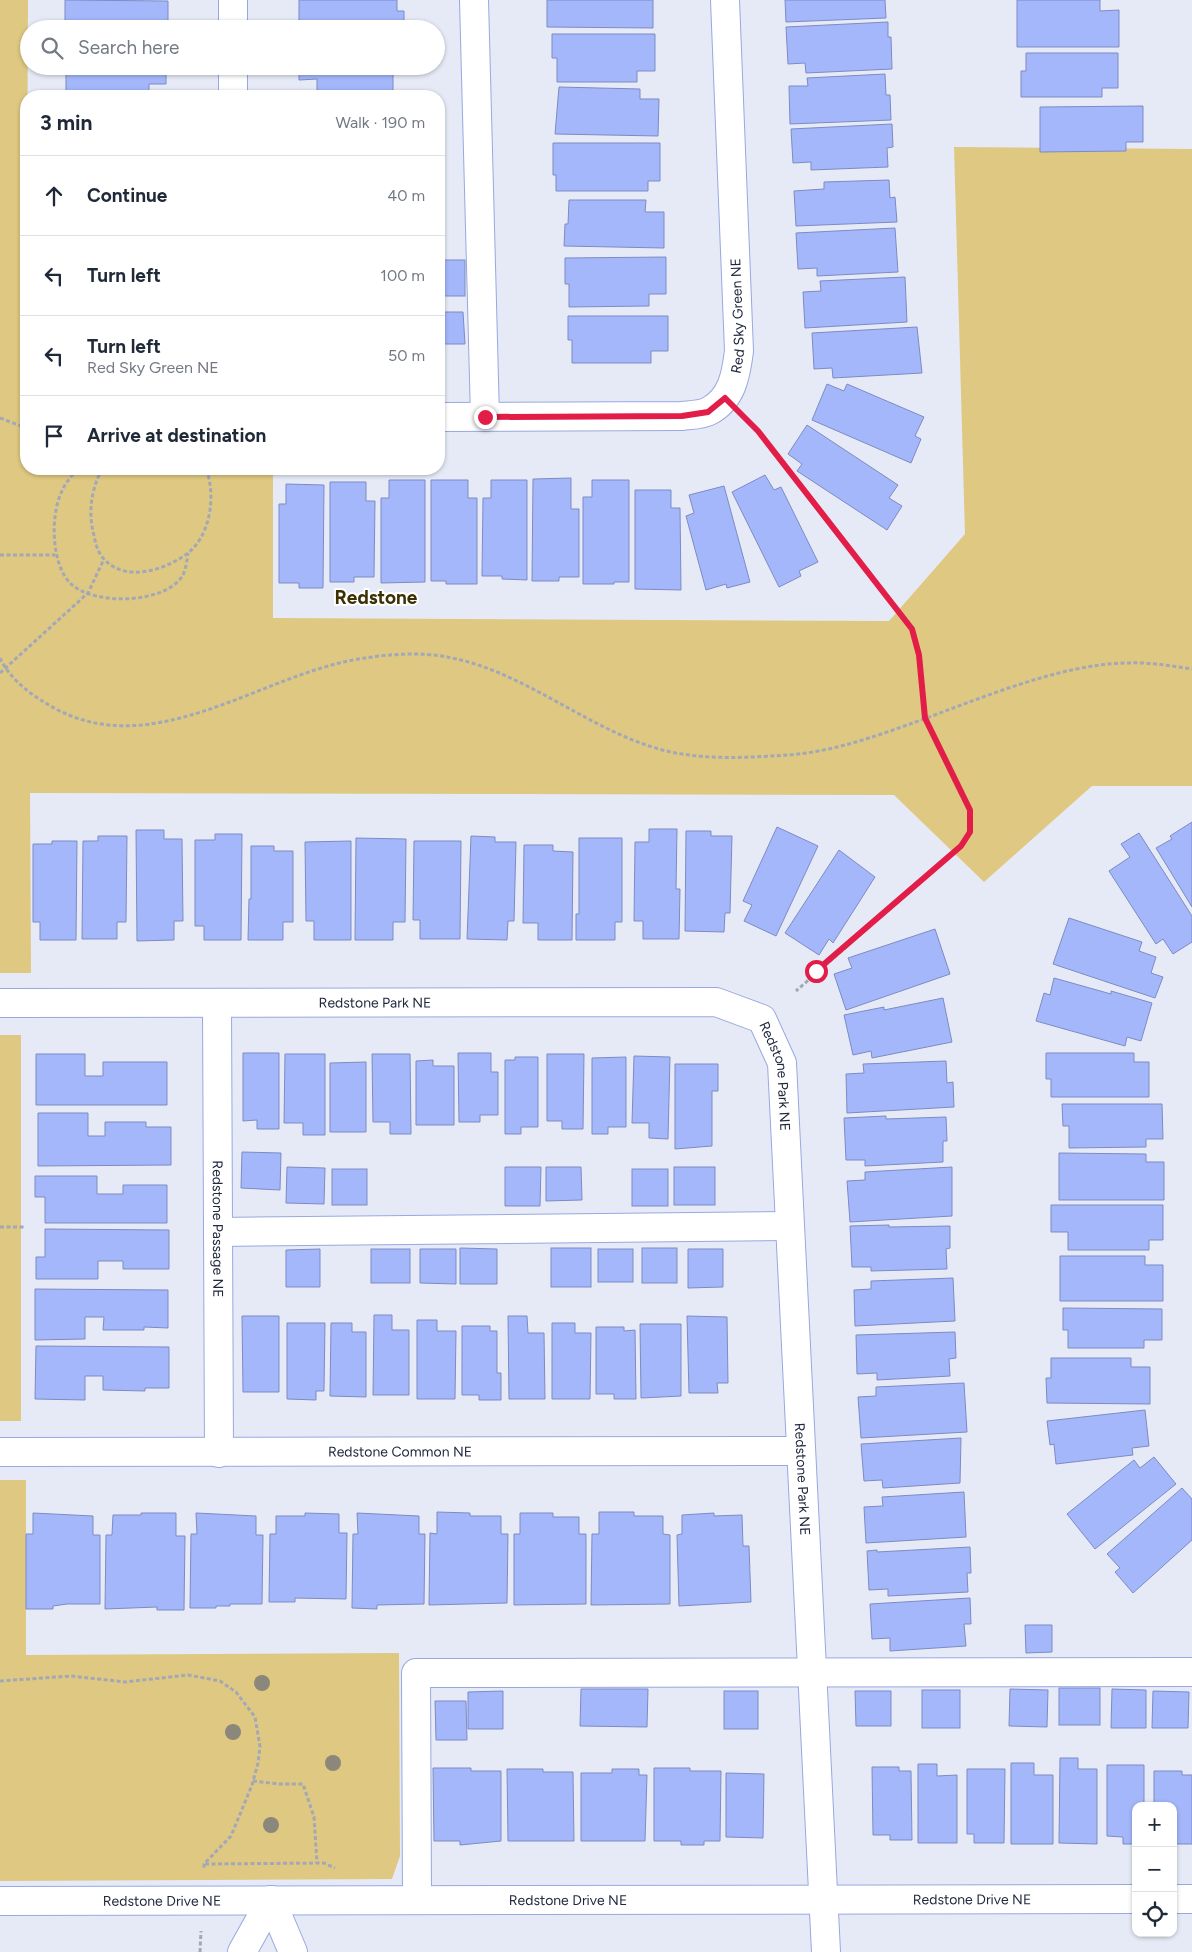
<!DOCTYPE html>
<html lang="en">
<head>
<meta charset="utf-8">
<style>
	:root { --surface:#fff; --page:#f2f2f3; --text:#1f2937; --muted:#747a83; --line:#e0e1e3 }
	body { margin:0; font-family:Figtree,sans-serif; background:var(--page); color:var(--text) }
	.controls { position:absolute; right:15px; bottom:15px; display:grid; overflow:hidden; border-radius:10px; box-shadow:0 1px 4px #0004 }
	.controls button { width:45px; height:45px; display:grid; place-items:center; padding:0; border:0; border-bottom:1px solid var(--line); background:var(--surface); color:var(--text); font:25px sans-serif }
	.stop { position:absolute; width:15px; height:15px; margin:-11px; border:4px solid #e11d48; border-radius:50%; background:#fff }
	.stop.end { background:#e11d48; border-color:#fff; box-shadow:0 1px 5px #0008 }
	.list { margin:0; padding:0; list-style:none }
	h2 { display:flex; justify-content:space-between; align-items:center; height:65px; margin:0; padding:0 20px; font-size:21px }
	h2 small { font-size:16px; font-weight:400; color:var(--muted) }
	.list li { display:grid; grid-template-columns:32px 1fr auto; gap:15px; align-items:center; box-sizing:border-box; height:80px; padding:0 20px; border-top:1px solid var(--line) }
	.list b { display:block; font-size:19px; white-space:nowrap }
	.list p { margin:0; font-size:16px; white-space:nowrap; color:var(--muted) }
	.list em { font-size:16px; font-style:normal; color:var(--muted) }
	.icon { flex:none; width:28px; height:28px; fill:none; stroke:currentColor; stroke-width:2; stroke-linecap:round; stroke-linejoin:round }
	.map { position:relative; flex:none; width:1192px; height:1952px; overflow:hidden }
	.search { position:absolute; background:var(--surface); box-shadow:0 1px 4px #0004; left:20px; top:20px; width:425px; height:55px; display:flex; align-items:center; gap:12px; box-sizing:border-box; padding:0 18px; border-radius:28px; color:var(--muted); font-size:19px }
	.panel { position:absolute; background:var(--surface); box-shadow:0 1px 4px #0004; left:20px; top:90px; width:425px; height:385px; border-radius:20px }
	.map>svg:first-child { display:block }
	.green { fill:#dfc881 }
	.building { fill:#a4b7fb; stroke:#7d8bc3 }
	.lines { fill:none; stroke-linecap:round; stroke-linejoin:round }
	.minor-casing { stroke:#98a8e1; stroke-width:30 }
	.path { stroke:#a3a8b7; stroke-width:3; stroke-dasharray:4 2.5; stroke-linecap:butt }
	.minor { stroke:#fff; stroke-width:28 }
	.tree { fill:#8b877a }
	.route { stroke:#e11d48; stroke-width:6 }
	.labels { text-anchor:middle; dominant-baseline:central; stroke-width:4; stroke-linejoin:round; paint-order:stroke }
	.street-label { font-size:14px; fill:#21273d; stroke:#fff }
	.district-label { font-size:19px; font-weight:bold; fill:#3c3005; stroke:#fff }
</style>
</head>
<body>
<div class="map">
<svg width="1192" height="1952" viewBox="0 0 1192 1952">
	<rect width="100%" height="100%" fill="#e6eaf6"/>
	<g class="green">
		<polygon points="0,0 28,0 26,469 273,469 273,618 889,621 965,534 954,147 1192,149 1192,786 1092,786 984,882 894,795 30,793 31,973 0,973"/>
		<rect x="0" y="1035" width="21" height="386"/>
		<polygon points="0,1480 26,1480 26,1655 399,1653 400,1856 392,1879 0,1881"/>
	</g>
	<g class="building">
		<polygon points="65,0 168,1 168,29 65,29"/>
		<polygon points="299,0 397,0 397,11 404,11 404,29 299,29"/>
		<polygon points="547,0 653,0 653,28 547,27"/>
		<polygon points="785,0 885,0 886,18 786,22"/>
		<polygon points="1017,0 1100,0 1100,11 1119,10 1119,47 1017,47"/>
		<polygon points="888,22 888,37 891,37 892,69 806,73 805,63 788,64 786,27"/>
		<polygon points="552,34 655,34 655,71 637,71 637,82 557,82 557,58 552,58"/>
		<polygon points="1026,53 1118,53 1118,88 1102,88 1102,97 1021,97 1021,71 1026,71"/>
		<polygon points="66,66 166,66 166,84 149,84 149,94 66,93"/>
		<polygon points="299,66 397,66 397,69 393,69 393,91 317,92 317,79 299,80"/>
		<polygon points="885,74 886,95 890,95 891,120 790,124 789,86 808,86 807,78"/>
		<polygon points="559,87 640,89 640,99 659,99 658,136 555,134"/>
		<polygon points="1143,106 1143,142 1126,142 1126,151 1040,152 1040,107"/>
		<polygon points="892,124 893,147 887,148 888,167 811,170 811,162 793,163 791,129"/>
		<polygon points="553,143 660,143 660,181 648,181 648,191 556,191 556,175 553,175"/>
		<polygon points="889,180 890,198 895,197 897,222 796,226 794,191 824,189 824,182"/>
		<polygon points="569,200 646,200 645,212 664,212 664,248 564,246 565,224 568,224"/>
		<polygon points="895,228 898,272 817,276 817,268 798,269 796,233"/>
		<polygon points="666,257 666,294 649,294 649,306 569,307 569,284 565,284 565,258"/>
		<rect x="439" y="260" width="26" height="36"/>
		<polygon points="905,277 907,322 805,328 803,292 821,291 820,281"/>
		<polygon points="439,312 463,312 465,344 439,344"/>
		<polygon points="568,316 668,316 668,351 651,351 651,363 572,363 572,340 568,340"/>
		<polygon points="917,327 922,373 833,378 832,368 814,369 812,333"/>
		<polygon points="827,384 844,391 847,384 924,417 915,436 921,439 911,463 812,420"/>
		<polygon points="807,425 898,485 889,498 902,506 887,530 797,471 802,464 788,454"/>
		<polygon points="765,475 774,490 781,487 818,562 799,571 801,576 779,587 732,492"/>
		<polygon points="571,478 571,509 579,509 579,577 559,577 559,581 532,581 533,479"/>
		<polygon points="389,480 425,480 425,582 381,583 381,498 389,498"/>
		<polygon points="431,480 468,480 468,498 477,498 477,584 446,584 446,581 431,581"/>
		<polygon points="491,480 527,480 527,580 502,579 502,576 482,576 483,498 491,498"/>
		<polygon points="592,480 629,480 629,582 614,582 614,584 583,584 583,497 592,497"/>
		<polygon points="330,482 366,482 366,501 375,501 374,577 354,577 354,582 330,582"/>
		<polygon points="286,484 324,485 323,588 299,588 299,583 279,583 279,504 286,504"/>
		<polygon points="724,486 750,582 727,588 726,584 706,590 686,516 694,513 689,495"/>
		<polygon points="635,490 671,490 671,508 680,508 681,590 635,589"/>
		<polygon points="1192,822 1192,907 1156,848 1172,839 1170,836"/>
		<polygon points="777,827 818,846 776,936 744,921 752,905 743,901"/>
		<polygon points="649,829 677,829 676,889 680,889 679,939 643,939 643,921 634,921 635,842 649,842"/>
		<polygon points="136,830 164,830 164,839 182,839 183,921 174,921 174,940 137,941"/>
		<polygon points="686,831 711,831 711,836 732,836 730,913 725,913 724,932 685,931"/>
		<polygon points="1139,833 1192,916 1192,942 1173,954 1163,939 1156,944 1109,871 1130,857 1121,844"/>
		<polygon points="215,834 242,834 241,940 204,940 204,926 195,926 195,840 215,840"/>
		<polygon points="98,836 127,836 126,922 117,922 117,939 82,939 83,841 98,841"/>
		<polygon points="471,836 495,837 495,842 516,842 514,921 508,921 507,940 467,939"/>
		<polygon points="356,838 406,839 405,922 393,922 393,940 355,940"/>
		<polygon points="579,838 622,838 622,922 615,922 615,940 576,940 576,914 579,914"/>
		<polygon points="52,841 77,841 76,940 40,940 40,922 33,922 33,844 52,844"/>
		<polygon points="351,841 351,940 314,940 314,921 306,921 305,842"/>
		<polygon points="414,841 461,841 460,939 420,939 420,920 413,920"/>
		<polygon points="524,845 553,845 553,851 573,852 572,940 538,940 538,923 523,923"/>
		<polygon points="251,846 274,846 274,851 293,851 293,922 283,922 283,940 248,940 249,899 251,899"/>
		<polygon points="839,850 875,877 833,943 829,939 819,955 785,933"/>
		<polygon points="1069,918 1142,942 1139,951 1156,957 1151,973 1163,977 1155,998 1053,964"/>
		<polygon points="935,929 950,974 846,1010 834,974 852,968 848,958"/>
		<polygon points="1054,978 1111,994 1111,991 1152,1003 1141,1041 1127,1037 1125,1046 1036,1021 1044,993 1050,995"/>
		<polygon points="943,998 952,1042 872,1058 871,1051 853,1055 844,1015 884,1007 884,1010"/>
		<polygon points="243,1053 279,1053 279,1129 257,1129 257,1120 243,1121"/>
		<polygon points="458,1053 491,1053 491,1072 498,1072 498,1115 480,1115 480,1122 459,1122"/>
		<polygon points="1046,1053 1134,1053 1134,1062 1149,1062 1149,1097 1051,1097 1051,1079 1046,1079"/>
		<polygon points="36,1054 85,1054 85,1076 103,1076 103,1062 167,1062 167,1105 36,1105"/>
		<polygon points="285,1054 325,1054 325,1135 303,1135 303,1123 284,1123"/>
		<polygon points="372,1054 410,1054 411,1134 390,1134 390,1122 373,1122"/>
		<polygon points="547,1054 584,1054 583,1129 562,1129 562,1121 547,1121"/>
		<polygon points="634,1056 670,1057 668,1139 649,1138 649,1123 632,1123"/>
		<polygon points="515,1057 538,1057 538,1127 521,1127 521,1134 505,1134 505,1060 515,1060"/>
		<polygon points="626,1057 626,1127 608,1127 608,1134 592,1134 592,1058"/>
		<polygon points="433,1060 433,1066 454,1066 454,1125 416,1125 416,1061"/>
		<polygon points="946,1061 947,1083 953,1082 954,1107 847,1113 846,1074 864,1073 863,1064"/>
		<polygon points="366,1062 366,1132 330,1132 330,1063"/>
		<polygon points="675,1064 718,1064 718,1091 712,1091 712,1146 675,1149"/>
		<polygon points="1062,1104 1162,1104 1163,1139 1146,1139 1146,1147 1069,1148 1069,1126 1063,1126"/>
		<polygon points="38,1113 88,1113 88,1136 105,1136 105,1122 146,1122 146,1127 171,1127 171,1165 38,1166"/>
		<polygon points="886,1116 886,1119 946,1117 947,1141 943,1141 943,1162 865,1166 865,1160 846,1160 844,1118"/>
		<polygon points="242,1152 281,1153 280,1190 241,1188"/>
		<polygon points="1059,1153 1146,1154 1146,1162 1164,1162 1164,1200 1059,1200"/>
		<polygon points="287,1167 325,1168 324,1204 286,1203"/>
		<polygon points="505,1167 541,1167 540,1206 505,1206"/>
		<polygon points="546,1167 581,1167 582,1200 546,1201"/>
		<rect x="674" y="1167" width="41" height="38"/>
		<polygon points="952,1167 952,1216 850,1222 847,1181 865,1180 865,1172"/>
		<rect x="332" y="1169" width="35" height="36"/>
		<rect x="632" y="1169" width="36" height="37"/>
		<polygon points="35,1176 97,1176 97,1194 123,1194 123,1185 167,1185 167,1223 45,1223 45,1197 35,1197"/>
		<polygon points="1051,1205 1163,1205 1163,1240 1149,1240 1149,1250 1068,1250 1068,1232 1051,1232"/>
		<polygon points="889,1225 889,1227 950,1226 950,1248 946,1249 947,1269 871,1271 871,1267 852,1267 850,1226"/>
		<polygon points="45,1229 169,1230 169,1269 123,1269 123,1261 98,1261 98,1279 36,1279 36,1257 45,1257"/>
		<polygon points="460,1248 497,1249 497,1284 460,1284"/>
		<rect x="551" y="1248" width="40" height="39"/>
		<rect x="642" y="1248" width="35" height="35"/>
		<polygon points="320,1249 320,1287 286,1287 286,1250"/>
		<rect x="371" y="1249" width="39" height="34"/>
		<polygon points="420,1249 456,1249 456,1284 420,1283"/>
		<rect x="598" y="1249" width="35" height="33"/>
		<polygon points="688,1249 723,1249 723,1287 688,1288"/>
		<polygon points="1060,1256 1145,1256 1145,1265 1163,1265 1163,1301 1060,1301"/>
		<polygon points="953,1278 955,1321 855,1326 854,1290 871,1289 871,1281"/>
		<polygon points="35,1289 168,1290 168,1328 144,1327 144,1330 103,1330 104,1317 85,1317 85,1339 35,1340"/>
		<polygon points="1063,1308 1162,1309 1162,1340 1144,1340 1144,1348 1068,1348 1068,1330 1063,1330"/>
		<polygon points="374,1315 392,1315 392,1330 409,1330 409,1395 373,1395"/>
		<polygon points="242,1316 279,1316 279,1392 243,1392"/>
		<polygon points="508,1316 527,1316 528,1333 544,1333 545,1399 509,1399"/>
		<polygon points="687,1316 727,1317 728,1383 717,1383 718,1393 689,1393"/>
		<polygon points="417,1320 437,1320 437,1331 456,1331 455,1399 417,1399"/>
		<polygon points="287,1323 325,1323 324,1391 316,1391 316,1400 287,1399"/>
		<polygon points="331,1323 352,1323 352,1332 366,1332 366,1397 330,1396"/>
		<polygon points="552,1323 575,1323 575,1333 591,1333 590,1399 552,1399"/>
		<polygon points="640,1324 681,1324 681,1396 641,1398"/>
		<polygon points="462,1326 490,1326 490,1331 497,1331 497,1373 501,1373 501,1400 479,1400 479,1395 462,1395"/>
		<polygon points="596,1327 624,1327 624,1331 635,1330 636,1399 614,1399 614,1394 596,1394"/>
		<polygon points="955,1332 956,1358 949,1359 950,1376 877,1380 877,1373 857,1374 856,1335"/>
		<polygon points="36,1346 169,1347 169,1388 145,1388 145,1391 103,1390 103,1376 85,1376 85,1400 35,1399"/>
		<polygon points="1051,1358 1131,1358 1131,1367 1150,1367 1150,1404 1047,1403 1046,1378 1051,1378"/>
		<polygon points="964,1383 967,1432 861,1438 858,1397 876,1396 876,1387"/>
		<polygon points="1145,1410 1149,1446 1132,1448 1133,1455 1056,1464 1054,1444 1050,1445 1047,1421"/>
		<polygon points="961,1438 960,1483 883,1488 882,1480 864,1481 861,1444"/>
		<polygon points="1154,1457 1176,1484 1095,1549 1067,1514 1134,1460 1140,1468"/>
		<polygon points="1182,1488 1192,1499 1192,1540 1133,1593 1115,1572 1120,1568 1107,1554"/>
		<polygon points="964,1492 966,1537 866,1543 864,1507 883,1506 882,1497"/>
		<polygon points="437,1512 470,1513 470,1516 501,1516 501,1534 508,1534 507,1603 429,1605 430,1533 437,1534"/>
		<polygon points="599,1512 634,1512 634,1516 663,1516 663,1534 670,1535 670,1604 591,1605 592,1534 599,1534"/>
		<polygon points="33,1513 93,1516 93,1535 100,1535 100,1604 67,1604 53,1606 53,1609 26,1609 26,1534 33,1534"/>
		<polygon points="141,1513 176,1513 176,1536 185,1536 184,1610 157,1610 157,1607 105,1609 106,1535 112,1535 113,1515 141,1515"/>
		<polygon points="196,1513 256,1516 256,1535 263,1535 262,1604 230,1604 230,1606 216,1606 216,1608 190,1608 191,1534 197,1534"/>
		<polygon points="305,1513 339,1514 339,1533 347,1533 346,1599 295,1598 295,1602 269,1602 270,1534 276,1534 276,1516 305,1516"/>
		<polygon points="357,1513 419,1516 419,1534 425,1534 424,1604 377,1605 377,1609 352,1608 353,1534 358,1534"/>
		<polygon points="520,1513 553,1513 553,1517 579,1517 579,1534 586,1534 586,1604 514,1605 514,1534 520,1534"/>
		<polygon points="714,1513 714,1516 742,1515 743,1546 749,1546 751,1602 679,1606 677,1535 682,1534 682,1515"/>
		<polygon points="970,1547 971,1573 967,1573 968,1592 888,1596 888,1589 869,1590 867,1551 877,1550 877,1552"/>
		<polygon points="970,1598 971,1624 964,1624 966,1646 890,1651 890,1638 872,1639 870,1604"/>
		<polygon points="1025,1625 1052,1625 1052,1652 1026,1653"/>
		<rect x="1059" y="1688" width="41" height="37"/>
		<polygon points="581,1689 648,1689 647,1727 580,1726"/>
		<polygon points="1010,1689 1048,1690 1047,1727 1009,1726"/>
		<polygon points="1112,1689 1146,1690 1146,1728 1111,1728"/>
		<rect x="922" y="1690" width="38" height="38"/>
		<polygon points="503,1691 503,1729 468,1729 468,1692"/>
		<rect x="724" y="1691" width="34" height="38"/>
		<polygon points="855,1691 891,1691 891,1726 856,1726"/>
		<polygon points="1153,1691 1189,1692 1188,1728 1152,1728"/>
		<polygon points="435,1701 466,1701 467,1740 436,1740"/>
		<polygon points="1060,1758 1078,1758 1078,1769 1097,1769 1097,1844 1059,1843"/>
		<polygon points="1011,1763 1034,1763 1034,1775 1053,1775 1053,1844 1011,1844"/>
		<polygon points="918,1764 937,1764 937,1776 957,1775 957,1843 918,1843"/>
		<polygon points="1107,1765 1144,1765 1144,1806 1136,1806 1136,1844 1123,1844 1123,1837 1107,1836"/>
		<polygon points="872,1767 899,1767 899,1771 911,1771 912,1840 890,1840 890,1835 873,1835"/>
		<polygon points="433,1768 471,1768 471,1771 501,1771 501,1841 460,1845 460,1841 434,1841"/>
		<polygon points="654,1768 690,1768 690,1771 721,1771 720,1841 704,1841 704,1845 681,1845 681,1841 654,1841"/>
		<polygon points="507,1769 543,1769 543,1772 573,1772 574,1841 508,1841"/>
		<polygon points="612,1769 639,1769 639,1775 647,1775 645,1841 581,1841 581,1773 612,1773"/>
		<polygon points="967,1769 1005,1769 1004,1843 974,1843 974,1834 967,1834"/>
		<polygon points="1154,1771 1182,1771 1182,1775 1192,1775 1192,1844 1173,1844 1173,1806 1154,1806"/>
		<polygon points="726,1773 764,1774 763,1838 726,1837"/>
	</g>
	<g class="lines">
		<defs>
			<g id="minor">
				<polyline points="233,0 233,29"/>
				<polyline points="474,0 485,417"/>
				<polyline points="233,66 233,96"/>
				<path id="s1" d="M439,417L682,416C690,415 702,415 709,411C732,399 736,375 739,351L725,0"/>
				<path id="s2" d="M0,1003L716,1002L762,1019L782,1063L826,1952"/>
				<path id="s3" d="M217,1004L219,1453"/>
				<polyline points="218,1232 789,1226"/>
				<path id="s4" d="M0,1452L800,1451"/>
				<polyline points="417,1899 416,1673 1192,1672"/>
				<polyline points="1173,1899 1192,1899"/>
				<polyline points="271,1900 293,1952"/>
				<path id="s5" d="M0,1901L1136,1899"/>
				<polyline points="242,1952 271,1900"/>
			</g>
		</defs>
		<use href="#minor" class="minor-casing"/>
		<g class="path">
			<polyline points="0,418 26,428"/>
			<polyline points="747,419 758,431 912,629 919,655 925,718 970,810 970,832 961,846 796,991"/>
			<path d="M77,469C72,476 65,483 62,491C50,515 51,565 71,584C95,606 166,604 183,575C186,569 187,559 188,553"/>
			<path d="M102,469C92,488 88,510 93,531C95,541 97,552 104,559C125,583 166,570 188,553C211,535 216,494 206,469"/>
			<polyline points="0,555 55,555"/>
			<path d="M0,658C8,676 27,692 44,702C149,770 261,672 365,658C390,654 422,652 447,657C520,670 580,723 649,746C693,761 742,758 788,755C830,752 871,738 910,724C975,701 1060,663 1129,663C1150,662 1171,666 1192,669"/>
			<polyline points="0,673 88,593 104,559"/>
			<polyline points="0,1227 24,1227"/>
			<polyline points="0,1681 71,1676 125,1682 188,1675 220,1681 236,1692 255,1717 260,1747 258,1763 252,1785 231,1836 204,1864 204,1869"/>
			<polyline points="253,1781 280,1784 303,1784 314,1817 317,1863"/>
			<polyline points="205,1864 324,1863 335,1868"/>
			<polyline points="200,1952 201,1931"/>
		</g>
		<use href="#minor" class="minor"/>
	</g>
	<g class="tree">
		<circle cx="262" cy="1683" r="8"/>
		<circle cx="233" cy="1732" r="8"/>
		<circle cx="333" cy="1763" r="8"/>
		<circle cx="271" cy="1825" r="8"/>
	</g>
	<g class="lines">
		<polyline class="route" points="485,417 682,416 708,412 725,398 758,431 912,629 919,655 925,718 970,810 970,832 961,846 816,971"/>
	</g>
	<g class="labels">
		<g class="street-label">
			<text stroke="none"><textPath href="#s1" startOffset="376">Red Sky Green NE</textPath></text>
			<text stroke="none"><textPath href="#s2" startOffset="375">Redstone Park NE</textPath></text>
			<text stroke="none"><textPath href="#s2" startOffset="825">Redstone Park NE</textPath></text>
			<text stroke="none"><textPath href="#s3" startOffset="225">Redstone Passage NE</textPath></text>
			<text stroke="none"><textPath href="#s4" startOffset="400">Redstone Common NE</textPath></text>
			<text stroke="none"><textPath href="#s2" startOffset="1230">Redstone Park NE</textPath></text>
			<text stroke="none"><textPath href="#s5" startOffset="568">Redstone Drive NE</textPath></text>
			<text stroke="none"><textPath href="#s5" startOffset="972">Redstone Drive NE</textPath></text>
			<text stroke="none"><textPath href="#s5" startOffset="162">Redstone Drive NE</textPath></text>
		</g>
		<g class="district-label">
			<text x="376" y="597">Redstone</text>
		</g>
	</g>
</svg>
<div class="controls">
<button>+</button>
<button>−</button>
<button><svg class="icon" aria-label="locate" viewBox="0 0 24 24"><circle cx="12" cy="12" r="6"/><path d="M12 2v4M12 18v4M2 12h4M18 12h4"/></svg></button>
</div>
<div class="stop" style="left:816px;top:971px"></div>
<div class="stop end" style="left:485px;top:417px"></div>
<div class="search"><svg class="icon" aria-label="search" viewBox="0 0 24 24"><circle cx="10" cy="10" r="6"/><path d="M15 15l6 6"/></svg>Search here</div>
<section class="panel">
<h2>3 min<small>Walk · 190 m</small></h2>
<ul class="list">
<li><svg class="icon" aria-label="ahead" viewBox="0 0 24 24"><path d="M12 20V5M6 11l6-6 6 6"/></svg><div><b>Continue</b></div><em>40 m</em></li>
<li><svg class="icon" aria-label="left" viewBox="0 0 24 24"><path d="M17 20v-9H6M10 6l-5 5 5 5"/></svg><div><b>Turn left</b></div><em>100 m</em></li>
<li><svg class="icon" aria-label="left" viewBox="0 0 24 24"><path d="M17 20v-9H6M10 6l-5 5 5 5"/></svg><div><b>Turn left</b><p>Red Sky Green NE</p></div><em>50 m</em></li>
<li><svg class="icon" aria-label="arrive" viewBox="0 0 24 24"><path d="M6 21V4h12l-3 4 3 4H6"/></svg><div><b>Arrive at destination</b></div></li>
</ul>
</section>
</div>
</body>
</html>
